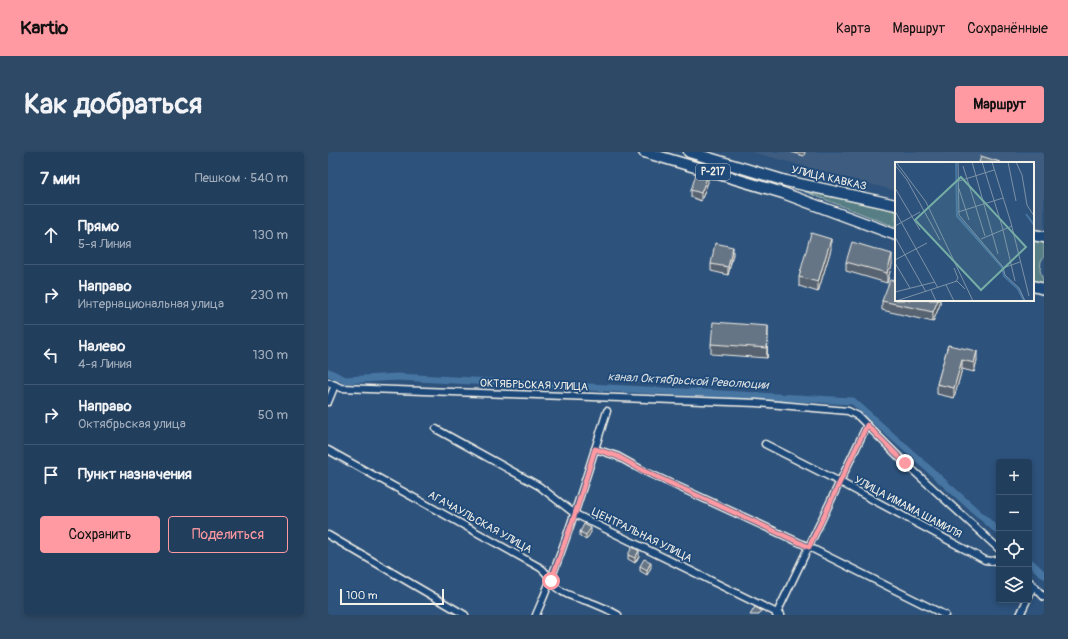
<!DOCTYPE html>
<html lang="ru">
<head>
<meta charset="utf-8">
<style>
	:root { --surface:#223e5d; --page:#2e4966; --text:#f1f3f6; --muted:#a2aebc; --line:#3f5772; --accent:#ff9aa2 }
	body { margin:0; font-family:Pangolin,sans-serif; background:var(--page); color:var(--text) }
	.controls { position:absolute; right:12px; bottom:12px; display:grid; overflow:hidden; border-radius:4px; box-shadow:0 2px 6px #0003 }
	.controls button { width:36px; height:36px; display:grid; place-items:center; padding:0; border:0; border-bottom:1px solid var(--line); background:var(--surface); color:var(--text); font:20px sans-serif }
	.scale { position:absolute; left:12px; bottom:10px; width:104px; box-sizing:border-box; padding-left:4px; border:2px solid #f4f1e8; border-top:0; font-size:11px; line-height:14px; white-space:nowrap; color:#f4f1e8; -webkit-text-stroke:3px #1f4a7a; paint-order:stroke }
	.stop { position:absolute; width:12px; height:12px; margin:-9px; border:3px solid #ff9aa2; border-radius:50%; background:#fff }
	.stop.end { background:#ff9aa2; border-color:#fff; box-shadow:0 1px 4px #0008 }
	.list { margin:0; padding:0; list-style:none }
	h2 { display:flex; justify-content:space-between; align-items:center; height:52px; margin:0; padding:0 16px; font-size:17px }
	h2 small { font-size:13px; font-weight:400; color:var(--muted) }
	.list li { display:grid; grid-template-columns:26px 1fr auto; gap:12px; align-items:center; box-sizing:border-box; height:60px; padding:0 16px; border-top:1px solid var(--line) }
	.list b { display:block; font-size:15px; white-space:nowrap }
	.list p { margin:0; font-size:13px; white-space:nowrap; color:var(--muted) }
	.list em { font-size:13px; font-style:normal; color:var(--muted) }
	.actions { display:flex; gap:8px; padding:12px 16px }
	.actions a { flex:1; padding:9px 0; border:1px solid var(--accent); border-radius:4px; text-align:center; font-size:14px; color:var(--accent) }
	.actions .main { background:var(--accent); color:#111 }
	.icon { flex:none; width:22px; height:22px; fill:none; stroke:currentColor; stroke-width:2; stroke-linecap:round; stroke-linejoin:round }
	.map { position:relative; flex:none; width:716px; height:463px; overflow:hidden; border-radius:4px }
	header { display:flex; align-items:center; gap:24px; box-sizing:border-box; height:56px; padding:0 20px; background:var(--accent); color:#111 }
	header strong { font-size:19px }
	nav { display:flex; gap:22px; margin-inline-start:auto; font-size:14px }
	.intro { display:flex; align-items:center; justify-content:space-between; box-sizing:border-box; height:96px; padding:0 24px }
	h1 { margin:0; font-size:28px }
	.button { padding:10px 18px; border-radius:4px; background:var(--accent); color:#111; font-size:14px; font-weight:700 }
	main { display:flex; gap:24px; padding:0 24px }
	aside { flex:1; background:var(--surface); border-radius:4px; box-shadow:0 2px 6px #0003 }
	.map>svg:first-child { display:block }
	.built { fill:#3e5c7f }
	.green { fill:#577e84; stroke:#a6b8b6 }
	.lines { fill:none; stroke-linecap:round; stroke-linejoin:round }
	.canal { stroke:#4675a2; stroke-width:7 }
	.minor-casing { stroke:#f4f1e8; stroke-width:9 }
	.trunk-casing { stroke:#f4f1e8; stroke-width:13 }
	.minor { stroke:#1f4a7a; stroke-width:6 }
	.trunk { stroke:#1f4a7a; stroke-width:10 }
	.wall { fill:#586472; stroke:#f4f1e8 }
	.shaded-wall { fill:#47515d; stroke:#f4f1e8 }
	.building { fill:#667485; stroke:#f4f1e8 }
	.route { stroke:#ff9aa2; stroke-width:5 }
	.labels { text-anchor:middle; dominant-baseline:central; stroke-width:3.5; stroke-linejoin:round; paint-order:stroke }
	.shield { fill:#1f4a7a; stroke:#b4bfc7; stroke-width:1 }
	.shield-label { font-size:10px; font-weight:bold; fill:#f4f1e8 }
	.street-label { font-size:11px; fill:#f4f1e8; stroke:#1f4a7a }
	.water-label { font-size:12px; font-style:italic; fill:#dadede; stroke:#1f4a7a }
	.inset-river { fill:none; stroke:#4675a2; stroke-width:2 }
	.inset-road { fill:none; stroke:#7d92a7; stroke-width:1 }
	.view { fill:#76ada5; fill-opacity:0.15; stroke:#76ada5; stroke-width:2 }
	.inset-edge { fill:none; stroke:#f4f1e8; stroke-width:2 }
</style>
</head>
<body>
<header>
<strong>Kartio</strong>
<nav><a>Карта</a><a>Маршрут</a><a>Сохранённые</a></nav>
</header>
<div class="intro"><h1>Как добраться</h1><a class="button">Маршрут</a></div>
<main>
<aside>
<h2>7 мин<small>Пешком · 540 m</small></h2>
<ul class="list">
<li><svg class="icon" aria-label="ahead" viewBox="0 0 24 24"><path d="M12 20V5M6 11l6-6 6 6"/></svg><div><b>Прямо</b><p>5-я Линия</p></div><em>130 m</em></li>
<li><svg class="icon" aria-label="right" viewBox="0 0 24 24"><path d="M7 20v-9h11M14 6l5 5-5 5"/></svg><div><b>Направо</b><p>Интернациональная улица</p></div><em>230 m</em></li>
<li><svg class="icon" aria-label="left" viewBox="0 0 24 24"><path d="M17 20v-9H6M10 6l-5 5 5 5"/></svg><div><b>Налево</b><p>4-я Линия</p></div><em>130 m</em></li>
<li><svg class="icon" aria-label="right" viewBox="0 0 24 24"><path d="M7 20v-9h11M14 6l5 5-5 5"/></svg><div><b>Направо</b><p>Октябрьская улица</p></div><em>50 m</em></li>
<li><svg class="icon" aria-label="arrive" viewBox="0 0 24 24"><path d="M6 21V4h12l-3 4 3 4H6"/></svg><div><b>Пункт назначения</b></div></li>
</ul>
<div class="actions"><a class="main">Сохранить</a><a>Поделиться</a></div>
</aside>
<div class="map">
<svg width="716" height="463" viewBox="0 0 716 463">
	<rect width="100%" height="100%" fill="#2d527c"/>
	<filter id="ink" filterUnits="userSpaceOnUse"><feTurbulence type="fractalNoise" baseFrequency=".025" numOctaves="2"/><feDisplacementMap in="SourceGraphic" scale="8" xChannelSelector="R" yChannelSelector="G"/><feConvolveMatrix kernelMatrix="1 2 1 2 8 2 1 2 1" color-interpolation-filters="sRGB"/></filter>
	<g filter="url(#ink)">
		<polygon class="built" points="423,0 716,0 716,80 705,77 705,11 568,11 568,39"/>
		<g class="green">
			<polygon points="475,39 568,59 568,75"/>
			<polygon points="705,88 716,91 716,105 713,109 712,118 716,132 705,128"/>
		</g>
		<g class="lines">
			<g class="canal">
				<polyline points="0,220 17,228 70,225 525,249 671,380"/>
				<polyline points="701,409 716,423"/>
			</g>
			<defs>
				<g id="minor">
					<polyline points="0,230 13,236 429,251 520,259 530,264 577,311 671,397"/>
					<polyline points="0,250 7,233"/>
					<polyline points="108,277 211,334 247,362 453,463"/>
					<polyline points="437,292 512,330 657,408 664,409 671,407"/>
					<polyline points="267,297 289,304 316,319 481,395 617,463"/>
					<path d="M0,298L211,415C220,420 222,429 229,436C239,445 255,447 267,452C275,455 283,459 290,463"/>
					<polyline points="0,383 137,463"/>
					<polyline points="701,429 716,445"/>
					<polyline points="701,444 705,434"/>
					<path d="M208,463C237,397 257,328 279,259"/>
					<polyline points="448,463 539,273"/>
					<polyline points="692,463 699,448"/>
				</g>
				<g id="trunk">
					<polyline points="316,0 455,41 568,83"/>
					<polyline points="361,0 458,29 568,53"/>
					<polyline points="705,83 716,85"/>
					<polyline points="705,134 716,137"/>
				</g>
			</defs>
			<use href="#minor" class="minor-casing"/>
			<use href="#trunk" class="trunk-casing"/>
			<use href="#minor" class="minor"/>
			<use href="#trunk" class="trunk"/>
		</g>
		<g class="wall">
			<polygon points="463,0 477,0 476,4"/>
			<polygon points="380,30 373,49 363,45 363,38"/>
			<polygon points="503,97 490,140 471,134 471,125"/>
			<polygon points="405,102 400,123 383,119 383,112"/>
			<polygon points="518,110 564,112 559,131 518,119"/>
			<polygon points="566,129 612,148 612,152 605,170 554,158 554,149"/>
			<polygon points="440,184 439,206 383,202 383,192"/>
			<polygon points="620,193 649,208 646,220 634,217 626,246 609,242 609,232"/>
			<polygon points="252,380 263,380 258,388 252,384"/>
			<polygon points="300,403 311,404 307,411 300,407"/>
			<polygon points="312,414 323,415 319,423 312,419"/>
		</g>
		<g class="shaded-wall">
			<polygon points="380,23 380,30 373,49 373,41"/>
			<polygon points="503,87 503,97 490,140 490,130"/>
			<polygon points="405,95 405,102 400,123 400,115"/>
			<polygon points="564,102 564,112 559,131 559,121"/>
			<polygon points="610,148 612,148 612,152 605,170 605,160"/>
			<polygon points="440,174 440,184 439,206 439,196"/>
			<polygon points="649,199 649,208 646,220 646,211"/>
			<polygon points="634,208 634,217 626,246 626,236"/>
			<polygon points="263,376 263,380 258,388 258,383"/>
			<polygon points="311,399 311,404 307,411 307,406"/>
			<polygon points="323,410 323,415 319,423 319,418"/>
		</g>
		<g class="building">
			<polygon points="653,4 672,10 672,11 651,11"/>
			<polygon points="369,19 380,23 373,41 363,38"/>
			<polygon points="483,81 503,87 490,130 471,125"/>
			<polygon points="524,90 564,102 559,121 518,110"/>
			<polygon points="387,91 405,95 400,115 383,112"/>
			<polygon points="568,121 568,148 610,148 605,160 554,149 562,128 566,129"/>
			<polygon points="385,170 440,174 439,196 383,192"/>
			<polygon points="620,193 649,199 646,211 634,208 626,236 609,232"/>
			<polygon points="256,372 263,376 258,383 252,380"/>
			<polygon points="304,395 311,399 307,406 300,403"/>
			<polygon points="316,407 323,410 319,418 312,414"/>
			<polygon points="427,455 434,459 431,463 422,463"/>
		</g>
	</g>
	<g class="lines" filter="url(#ink)">
		<polyline class="route" points="223,429 247,362 267,297 289,304 316,319 481,395 539,273 577,311"/>
	</g>
	<g class="labels">
		<rect class="shield" x="368" y="12" width="34" height="16" rx="3"/>
		<g class="shield-label">
			<text x="385" y="20">Р-217</text>
		</g>
		<g class="street-label">
			<text transform="translate(501 26) rotate(13)">УЛИЦА КАВКАЗ</text>
			<text transform="translate(206 233) rotate(2)">ОКТЯБРЬСКАЯ УЛИЦА</text>
			<text transform="translate(580 355) rotate(28)">УЛИЦА ИМАМА ШАМИЛЯ</text>
			<text transform="translate(152 370) rotate(29)">АГАЧАУЛЬСКАЯ УЛИЦА</text>
			<text transform="translate(314 383) rotate(26)">ЦЕНТРАЛЬНАЯ УЛИЦА</text>
		</g>
		<g class="water-label">
			<text transform="translate(360 229) rotate(3)">канал Октябрьской Революции</text>
		</g>
	</g>
	<g transform="translate(567 10)">
		<rect width="139" height="139" fill="#2d527c"/>
		<path class="inset-river" d="M61,0L62,54L107,105L109,114L123,127L129,139M131,52L139,63"/>
		<path class="inset-road" d="M1,0L31,40L78,139M63,0L64,53L108,105L110,113L124,126L130,139M77,0L103,92M87,0L107,64L120,119M97,0L116,61L134,134M113,0L121,39M121,0L127,13L132,43L139,54M0,3L12,18L45,78M68,4L90,74M64,19L99,8M63,24L74,58M0,26L25,68M0,49L43,126M63,50L108,36M0,64L25,50M0,75L31,130M86,77L117,64M0,98L32,81M0,101L15,126M59,106L63,116L61,119M108,106L125,100M51,123L59,139M36,128L41,139M0,130L40,120M1,139L62,119L70,127"/>
		<path class="view" d="M66,15L131,85L86,128L20,58Z"/>
		<rect width="139" height="139" class="inset-edge"/>
	</g>
</svg>
<div class="controls">
<button>+</button>
<button>−</button>
<button><svg class="icon" aria-label="locate" viewBox="0 0 24 24"><circle cx="12" cy="12" r="6"/><path d="M12 2v4M12 18v4M2 12h4M18 12h4"/></svg></button>
<button><svg class="icon" aria-label="layers" viewBox="0 0 24 24"><path d="M12 4l9 5-9 5-9-5zM3 14l9 5 9-5"/></svg></button>
</div>
<div class="scale">100 m</div>
<div class="stop" style="left:223px;top:429px"></div>
<div class="stop end" style="left:577px;top:311px"></div>
</div>
</main>
</body>
</html>
